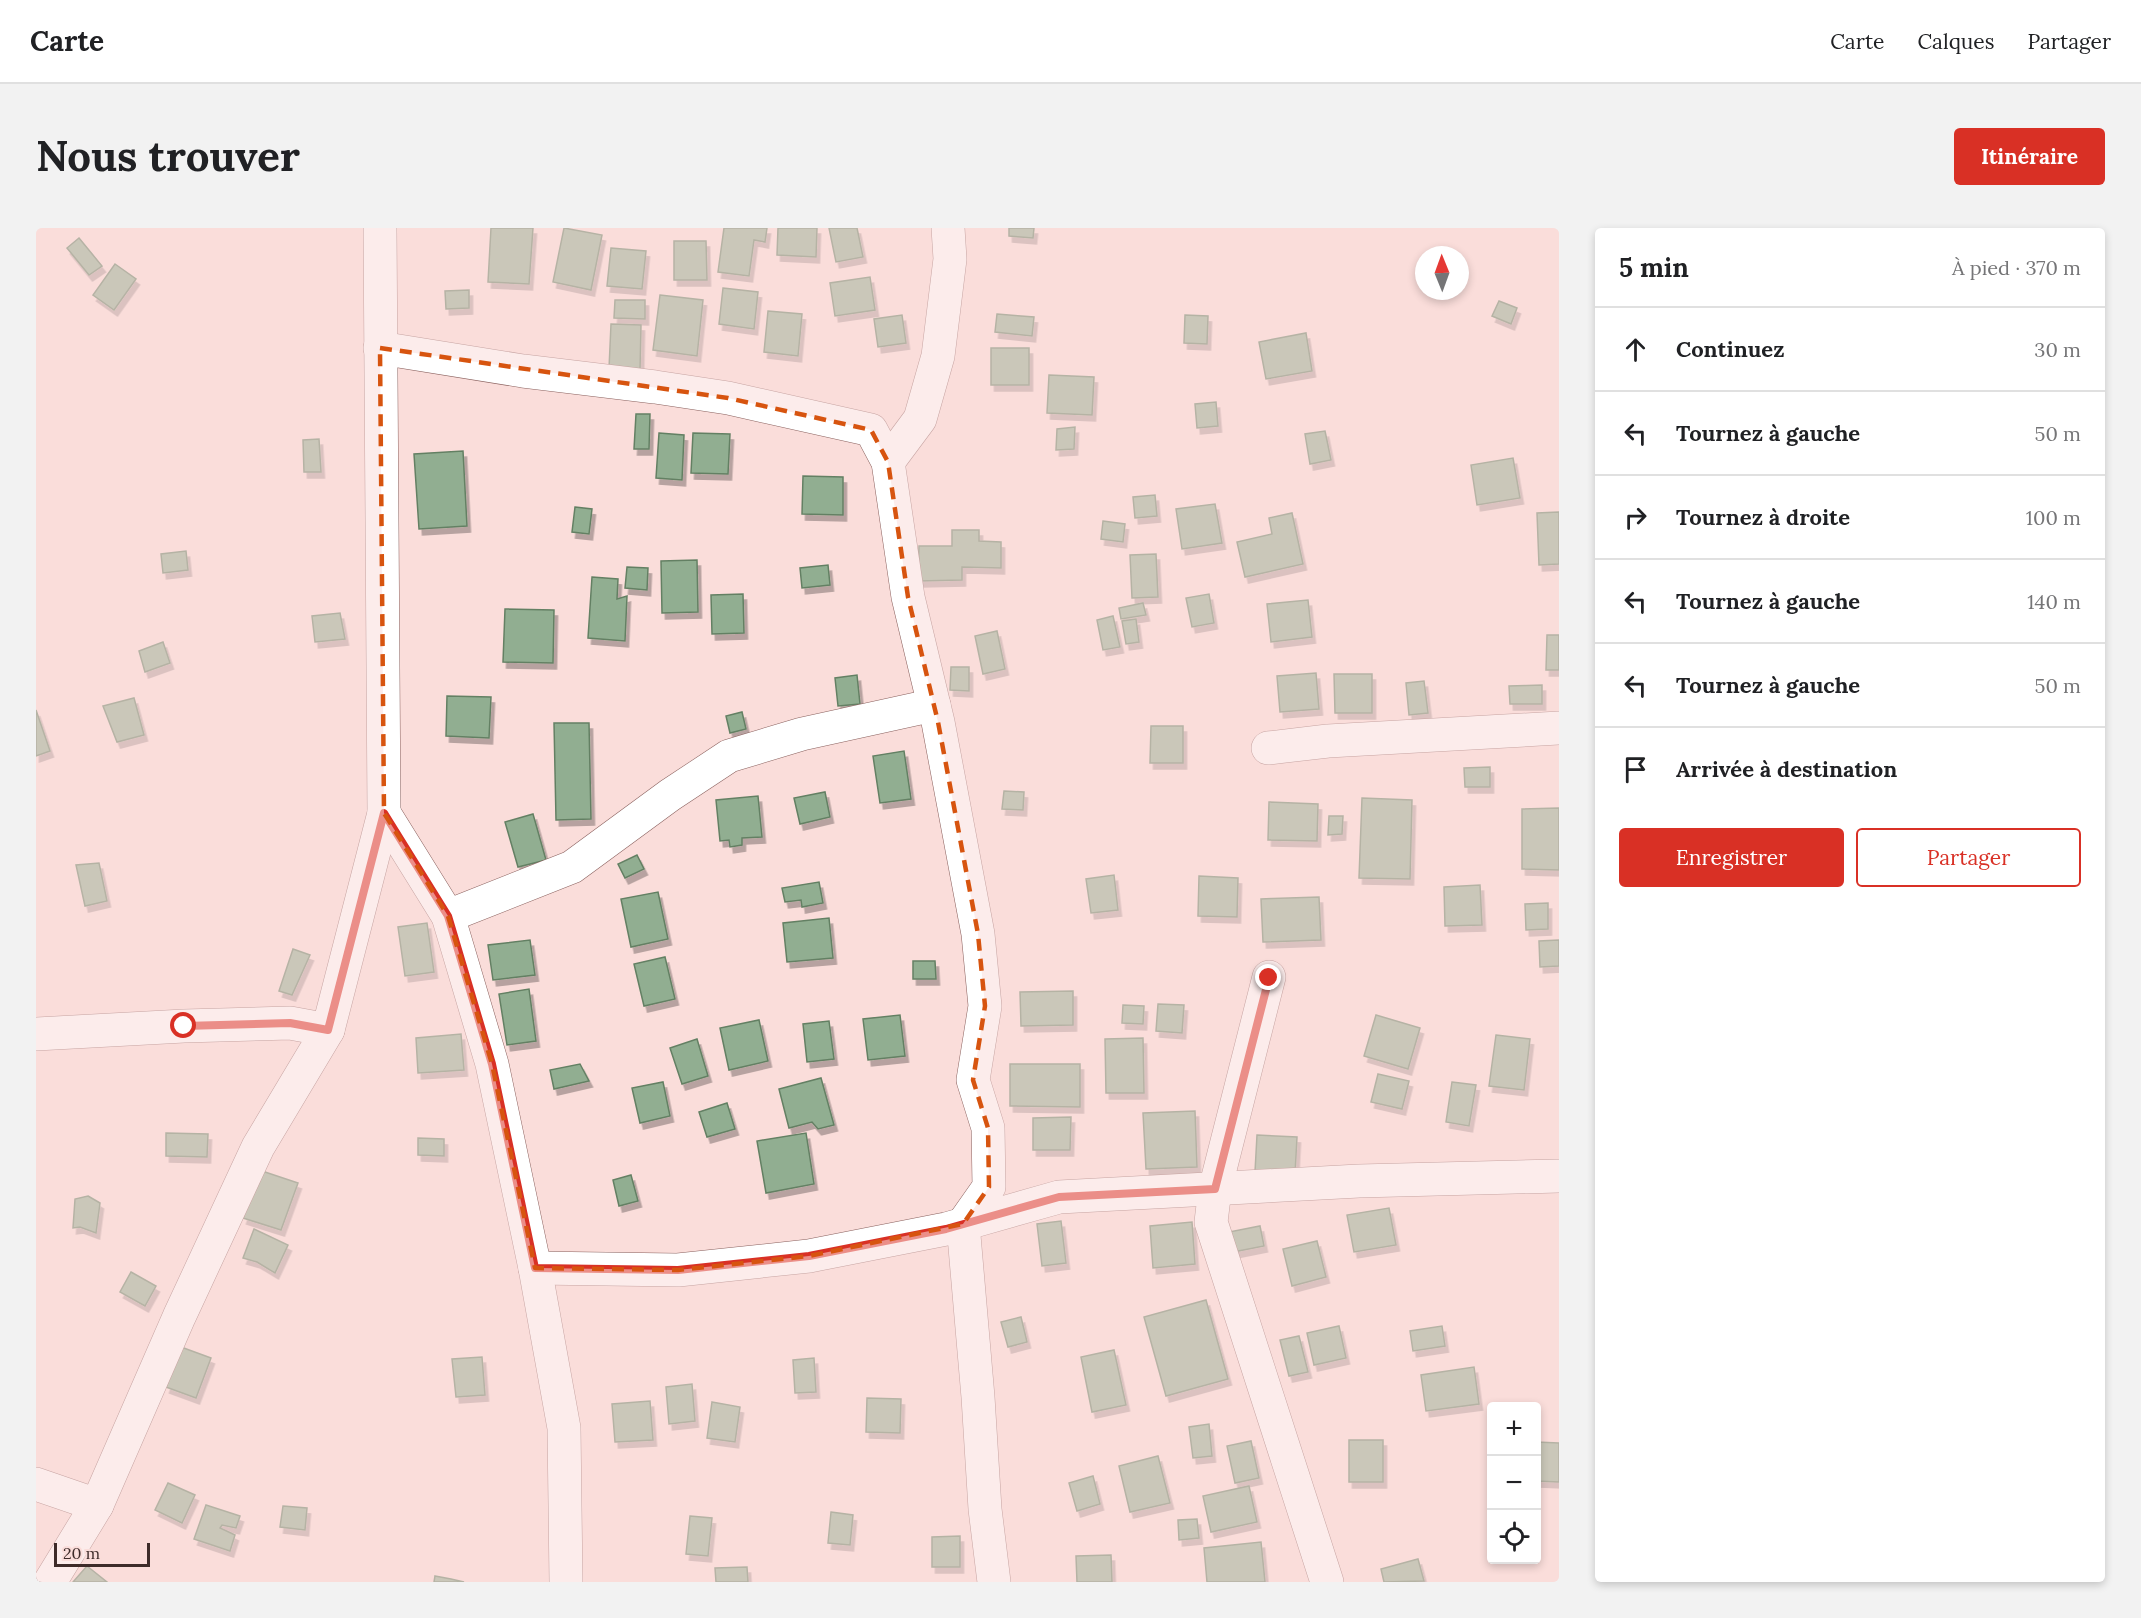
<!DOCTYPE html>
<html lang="fr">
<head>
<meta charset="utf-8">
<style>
	:root { --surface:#fff; --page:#f2f2f2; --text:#202124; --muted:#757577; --line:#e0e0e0; --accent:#d93025 }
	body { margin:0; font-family:Lora,serif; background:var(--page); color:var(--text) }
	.controls { position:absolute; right:18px; bottom:18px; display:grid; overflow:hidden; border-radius:6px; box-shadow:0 3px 9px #0003 }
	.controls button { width:54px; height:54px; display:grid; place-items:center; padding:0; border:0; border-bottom:2px solid var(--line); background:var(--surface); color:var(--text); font:30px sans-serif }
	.compass { position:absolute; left:1379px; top:18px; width:54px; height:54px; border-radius:50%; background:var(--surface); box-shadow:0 3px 9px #0003; rotate:359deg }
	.scale { position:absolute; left:18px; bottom:15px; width:96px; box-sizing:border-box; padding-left:6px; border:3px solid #3d2b29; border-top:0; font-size:16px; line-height:21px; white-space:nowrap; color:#3d2b29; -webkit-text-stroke:4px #faddda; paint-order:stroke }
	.stop { position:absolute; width:18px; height:18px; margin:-14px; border:4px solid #d93025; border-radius:50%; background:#fff }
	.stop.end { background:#d93025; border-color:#fff; box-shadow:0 2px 6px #0008 }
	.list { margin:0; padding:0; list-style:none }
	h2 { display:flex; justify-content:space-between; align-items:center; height:78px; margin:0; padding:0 24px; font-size:26px }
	h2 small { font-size:20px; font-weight:400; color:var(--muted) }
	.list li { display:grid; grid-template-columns:39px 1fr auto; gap:18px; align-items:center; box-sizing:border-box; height:84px; padding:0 24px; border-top:2px solid var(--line) }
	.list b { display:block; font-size:22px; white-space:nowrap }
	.list em { font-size:20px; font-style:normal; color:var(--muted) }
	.actions { display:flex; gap:12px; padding:18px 24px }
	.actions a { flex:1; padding:14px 0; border:2px solid var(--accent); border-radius:6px; text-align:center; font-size:21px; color:var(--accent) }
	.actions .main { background:var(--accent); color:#fff }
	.icon { flex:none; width:33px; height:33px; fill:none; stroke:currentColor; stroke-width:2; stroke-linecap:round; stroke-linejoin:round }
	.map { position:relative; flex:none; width:1523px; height:1354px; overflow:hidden; border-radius:6px }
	header { display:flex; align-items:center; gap:36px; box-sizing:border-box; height:84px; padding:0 30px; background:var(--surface); border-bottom:2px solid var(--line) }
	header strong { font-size:28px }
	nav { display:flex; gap:33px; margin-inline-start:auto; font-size:21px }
	.intro { display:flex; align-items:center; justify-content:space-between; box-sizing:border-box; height:144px; padding:0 36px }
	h1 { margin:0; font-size:42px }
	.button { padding:15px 27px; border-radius:6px; background:var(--accent); color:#fff; font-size:21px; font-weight:700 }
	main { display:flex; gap:36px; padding:0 36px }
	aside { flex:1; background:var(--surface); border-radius:6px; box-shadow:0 3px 9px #0003 }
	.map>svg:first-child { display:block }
	.building { fill:#91ae91; stroke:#648064; stroke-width:1.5; filter:url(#shadow) }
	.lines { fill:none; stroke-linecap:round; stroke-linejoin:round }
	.minor-casing { stroke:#8a615e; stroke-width:34 }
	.minor { stroke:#fff; stroke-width:33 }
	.route { stroke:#d93025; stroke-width:8 }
	.marked { fill:none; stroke:#d7540f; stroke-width:4.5; stroke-dasharray:12 8; stroke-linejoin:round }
</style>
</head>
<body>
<header>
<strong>Carte</strong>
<nav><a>Carte</a><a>Calques</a><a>Partager</a></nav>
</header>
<div class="intro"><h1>Nous trouver</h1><a class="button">Itinéraire</a></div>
<main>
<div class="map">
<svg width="1523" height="1354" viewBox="0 0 1523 1354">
	<defs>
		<filter id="shadow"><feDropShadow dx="3.5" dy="6" stdDeviation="0" flood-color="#0004"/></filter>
	</defs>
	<rect width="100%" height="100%" fill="#faddda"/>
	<g class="building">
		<polygon points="455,0 497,0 493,56 452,54"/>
		<polygon points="528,0 566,7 555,62 517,54"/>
		<polygon points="688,0 731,0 729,14 718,12 713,48 682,44"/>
		<polygon points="742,0 781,0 780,29 741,27"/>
		<polygon points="793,0 821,0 827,29 800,34"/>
		<polygon points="973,0 998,0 997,10 973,8"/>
		<polygon points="43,10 66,38 53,47 31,20"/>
		<polygon points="638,13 670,13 671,52 638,52"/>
		<polygon points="575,20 610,23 606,61 571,58"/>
		<polygon points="79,36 100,51 78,82 57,67"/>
		<polygon points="834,49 839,82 799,88 794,55"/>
		<polygon points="687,60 722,64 718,101 683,96"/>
		<polygon points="433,62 433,80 410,81 409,63"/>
		<polygon points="624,67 667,72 661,128 617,122"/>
		<polygon points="579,72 609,72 609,91 578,90"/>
		<polygon points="1463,73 1481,80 1475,96 1456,88"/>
		<polygon points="732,83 766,86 762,128 728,124"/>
		<polygon points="961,86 998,89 996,108 959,104"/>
		<polygon points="866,87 870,115 842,119 838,91"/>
		<polygon points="1149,87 1172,88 1171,116 1148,115"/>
		<polygon points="575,96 605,97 604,142 573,141"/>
		<polygon points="1270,105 1276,143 1230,151 1223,114"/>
		<rect x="955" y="120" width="38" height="37"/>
		<polygon points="1013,147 1058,149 1056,187 1011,185"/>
		<polygon points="1180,174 1182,198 1161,200 1159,176"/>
		<polygon points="600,186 614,186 613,221 598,221"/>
		<polygon points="1039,199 1038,221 1020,222 1021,201"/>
		<polygon points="1289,203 1295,232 1274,236 1269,206"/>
		<polygon points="623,205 648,207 646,252 620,250"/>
		<polygon points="657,205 694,206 692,246 655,245"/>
		<polygon points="283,211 285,244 268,244 267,212"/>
		<polygon points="427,223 431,298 383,301 378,226"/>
		<polygon points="1477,230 1484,270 1441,277 1435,237"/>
		<polygon points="767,248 807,249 807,287 766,286"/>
		<polygon points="1119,267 1121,288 1099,290 1097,269"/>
		<polygon points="1179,276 1186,315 1146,321 1140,281"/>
		<polygon points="539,279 556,281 553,306 536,304"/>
		<polygon points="1523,284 1523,336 1503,337 1501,285"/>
		<polygon points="1256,285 1267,336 1209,349 1201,314 1236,306 1233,290"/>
		<polygon points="1067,293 1089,296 1087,314 1065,311"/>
		<polygon points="916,302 943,302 943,313 965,314 965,340 926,339 926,352 882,353 883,318 916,318"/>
		<polygon points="150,323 152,342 127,345 125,326"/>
		<polygon points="1120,326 1122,369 1096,370 1094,327"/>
		<polygon points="661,332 662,384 626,385 625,333"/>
		<polygon points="792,337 794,357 766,360 764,340"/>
		<polygon points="591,339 612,340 611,362 589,360"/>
		<polygon points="556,349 582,351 581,371 591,368 589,413 552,410"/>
		<polygon points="707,366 708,405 676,406 675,367"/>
		<polygon points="1173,366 1178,395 1156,399 1150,370"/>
		<polygon points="1272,372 1276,409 1235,414 1231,376"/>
		<polygon points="1107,375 1110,387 1085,391 1083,380"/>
		<polygon points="469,381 518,382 517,435 467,434"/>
		<polygon points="304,385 309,411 279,414 276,388"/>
		<polygon points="1077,388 1084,419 1067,422 1061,392"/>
		<polygon points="1100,391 1103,414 1090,416 1086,393"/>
		<polygon points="961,403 969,441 947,446 939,408"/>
		<polygon points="1511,407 1523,407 1523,442 1510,442"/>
		<polygon points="127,414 134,435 109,444 103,423"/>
		<polygon points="915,439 933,439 933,463 914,462"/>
		<polygon points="1280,445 1283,481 1244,484 1241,448"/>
		<polygon points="1298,446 1336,446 1336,485 1299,485"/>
		<polygon points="821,447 824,476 802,478 799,450"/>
		<polygon points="1388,453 1392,485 1373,487 1370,455"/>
		<polygon points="1506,457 1506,476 1474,476 1473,458"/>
		<polygon points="411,468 455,469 453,510 410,508"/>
		<polygon points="98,470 108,507 81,514 67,478"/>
		<polygon points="0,482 14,523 0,528"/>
		<polygon points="706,484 710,501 694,505 690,488"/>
		<polygon points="518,495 553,495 555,591 520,592"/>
		<polygon points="1115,498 1147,498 1147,535 1114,535"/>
		<polygon points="868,523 875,571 844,575 837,528"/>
		<polygon points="1454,539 1454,559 1429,559 1428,540"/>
		<polygon points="968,563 988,564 987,582 966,581"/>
		<polygon points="789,564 794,589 764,596 758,570"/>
		<polygon points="722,568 726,609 706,610 706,617 694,619 693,612 684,613 680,572"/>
		<polygon points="1326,570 1376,572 1374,651 1323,650"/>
		<polygon points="1233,574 1282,576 1281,613 1232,612"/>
		<polygon points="1523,580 1523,642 1486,641 1486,581"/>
		<polygon points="497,586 510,632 482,639 469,594"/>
		<polygon points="1293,588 1307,588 1306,606 1292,607"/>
		<polygon points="601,627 608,641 589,650 582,636"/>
		<polygon points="63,635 71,673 49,678 40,637"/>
		<polygon points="1078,647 1082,682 1055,685 1050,651"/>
		<polygon points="1163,648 1202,650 1201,689 1162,688"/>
		<polygon points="783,654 787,675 766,679 765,672 749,674 746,660"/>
		<polygon points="1444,657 1446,697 1409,698 1408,659"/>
		<polygon points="622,664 632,711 595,719 585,671"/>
		<polygon points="1283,669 1285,712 1227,714 1225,671"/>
		<polygon points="1512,675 1512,701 1490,702 1489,676"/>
		<polygon points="793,690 797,730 751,734 747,695"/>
		<polygon points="391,695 398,744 369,748 362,699"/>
		<polygon points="494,712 499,747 457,752 452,717"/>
		<polygon points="1523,712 1523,738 1504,739 1503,713"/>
		<polygon points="257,721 274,727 256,767 243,763"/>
		<polygon points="629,729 639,771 608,778 598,736"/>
		<polygon points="877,733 899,733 900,751 877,751"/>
		<polygon points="493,761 500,813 471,817 463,766"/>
		<polygon points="1037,763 1037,797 985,798 984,764"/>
		<polygon points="1122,776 1148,777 1146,805 1120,803"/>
		<polygon points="1087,777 1108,778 1107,796 1086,795"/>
		<polygon points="864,787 869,828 832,832 827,791"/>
		<polygon points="1340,787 1384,800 1372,841 1328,828"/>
		<polygon points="723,792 732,833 693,842 684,800"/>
		<polygon points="793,793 798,831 771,834 767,796"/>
		<polygon points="425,806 428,842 382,845 380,810"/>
		<polygon points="1460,807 1494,811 1488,862 1453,858"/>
		<polygon points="1107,810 1108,865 1070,865 1069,811"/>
		<polygon points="661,811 672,848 646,856 634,820"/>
		<polygon points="544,836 553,853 518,861 514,842"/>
		<polygon points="974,836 1044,836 1044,879 974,878"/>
		<polygon points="1342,846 1373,853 1366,881 1335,874"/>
		<polygon points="785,850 798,897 782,901 776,894 753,900 743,861"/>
		<polygon points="627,854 634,888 604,895 596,860"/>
		<polygon points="1416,854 1440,857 1433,898 1410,894"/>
		<polygon points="691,875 699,901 671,909 663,884"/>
		<polygon points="1159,883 1161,939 1110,941 1107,885"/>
		<polygon points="1035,889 1034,922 997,922 997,890"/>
		<polygon points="130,905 172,906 171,929 130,928"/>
		<polygon points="770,905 778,956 730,965 721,913"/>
		<polygon points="1221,907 1261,909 1259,946 1219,944"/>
		<polygon points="382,910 408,911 408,928 382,927"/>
		<polygon points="223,942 262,955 245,1002 207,990"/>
		<polygon points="595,947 602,973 583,978 577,952"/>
		<polygon points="52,968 64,975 60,1005 44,999 37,1000 39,971"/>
		<polygon points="1353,980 1360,1017 1318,1024 1311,987"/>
		<polygon points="1025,993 1030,1035 1006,1038 1001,996"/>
		<polygon points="1156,994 1159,1036 1117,1040 1114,998"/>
		<polygon points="1224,998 1228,1018 1197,1024 1193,1004"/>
		<polygon points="218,1001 252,1017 239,1045 221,1034 207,1030"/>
		<polygon points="1281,1013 1290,1049 1256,1058 1247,1021"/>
		<polygon points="95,1044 120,1058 109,1078 84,1064"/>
		<polygon points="1170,1072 1192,1151 1130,1168 1108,1089"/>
		<polygon points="985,1089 991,1114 972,1119 965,1094"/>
		<polygon points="1303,1098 1310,1130 1278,1137 1271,1105"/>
		<polygon points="1406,1098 1409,1118 1377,1123 1374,1103"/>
		<polygon points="1263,1108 1272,1144 1253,1148 1244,1112"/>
		<polygon points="145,1119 175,1130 160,1170 130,1159"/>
		<polygon points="1078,1122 1090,1177 1056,1184 1045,1129"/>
		<polygon points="446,1129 449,1167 420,1169 416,1131"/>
		<polygon points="778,1130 780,1164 759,1165 757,1132"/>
		<polygon points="1438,1139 1443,1176 1390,1183 1385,1147"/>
		<polygon points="656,1156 659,1193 633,1196 630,1159"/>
		<polygon points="831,1170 865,1171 864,1205 830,1204"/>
		<polygon points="614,1173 617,1212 579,1214 576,1176"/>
		<polygon points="676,1174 704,1179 699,1214 671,1210"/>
		<polygon points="1173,1196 1176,1228 1157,1230 1153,1199"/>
		<rect x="1313" y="1212" width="34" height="42"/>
		<polygon points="1215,1213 1223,1250 1199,1255 1191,1218"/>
		<polygon points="1500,1214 1523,1215 1523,1254 1500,1253"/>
		<polygon points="1122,1228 1134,1275 1094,1284 1083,1238"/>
		<polygon points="1057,1248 1064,1276 1041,1283 1033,1255"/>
		<polygon points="132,1255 159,1267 146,1295 119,1282"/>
		<polygon points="1213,1258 1221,1294 1175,1304 1167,1268"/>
		<polygon points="170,1277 204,1288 200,1300 186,1297 184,1300 199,1307 194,1323 158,1311"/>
		<polygon points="247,1278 271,1280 269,1302 244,1299"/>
		<polygon points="795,1284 817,1287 814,1317 792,1315"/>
		<polygon points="654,1288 676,1290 672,1328 650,1326"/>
		<polygon points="1161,1291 1163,1310 1143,1312 1142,1292"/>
		<polygon points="924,1308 924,1339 896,1339 896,1309"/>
		<polygon points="1225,1314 1229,1354 1171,1354 1168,1320"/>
		<polygon points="1075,1327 1076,1354 1041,1354 1040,1328"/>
		<polygon points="1382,1331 1388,1353 1348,1354 1345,1341"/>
		<polygon points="51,1338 71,1354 37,1354"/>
		<polygon points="711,1339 712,1354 680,1354 679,1340"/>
		<polygon points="399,1348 415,1351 428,1354 398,1354"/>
	</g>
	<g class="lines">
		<defs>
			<g id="minor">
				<polyline points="344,120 487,143 619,159 692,170 835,202 852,234 872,369 902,494 942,706 949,778 937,852 952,900 953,959 927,996 942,1169 949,1281 958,1354"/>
				<polyline points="852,234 884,191 902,128 914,31 912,0"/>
				<polyline points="1232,520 1292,513 1523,500"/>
				<polyline points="348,585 412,688 456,836 499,1040 528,1200 530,1354"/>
				<polyline points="412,688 536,639 634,567 693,528 766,506 898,477"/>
				<polyline points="1233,749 1179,961 1175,994 1291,1354"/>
				<polyline points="0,806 148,798 254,795 292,802"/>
				<polyline points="499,1040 642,1042 773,1028 910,1001 1023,969 1323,953 1523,948"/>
				<polyline points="0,1256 61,1277"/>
				<polyline points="14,1354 61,1277 143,1089 222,919 292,802 348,585 344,0"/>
			</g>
		</defs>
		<use href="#minor" class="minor-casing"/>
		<use href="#minor" class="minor"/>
	</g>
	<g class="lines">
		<polyline class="route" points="148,798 254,795 292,802 348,585 412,688 456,836 499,1040 642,1042 773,1028 910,1001 1023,969 1179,961 1233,750"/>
	</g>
	<path d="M0 0H1523V1354H0ZM344,120L692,170L835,202L852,234L872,369L902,494L942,706L949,778L937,852L952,900L953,959L927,996L773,1028L642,1042L499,1040L456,836L412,688L348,585Z" fill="#faddda" fill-opacity=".55" fill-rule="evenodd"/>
	<path class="marked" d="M344,120L692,170L835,202L852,234L872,369L902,494L942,706L949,778L937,852L952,900L953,959L927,996L773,1028L642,1042L499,1040L456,836L412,688L348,585Z"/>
</svg>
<div class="controls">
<button>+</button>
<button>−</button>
<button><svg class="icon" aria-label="locate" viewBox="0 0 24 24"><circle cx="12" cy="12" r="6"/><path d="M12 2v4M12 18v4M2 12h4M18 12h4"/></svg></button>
</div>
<svg class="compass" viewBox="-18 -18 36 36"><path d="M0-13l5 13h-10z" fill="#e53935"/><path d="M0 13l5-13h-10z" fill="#757577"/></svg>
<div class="scale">20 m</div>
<div class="stop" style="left:148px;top:798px"></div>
<div class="stop end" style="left:1233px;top:750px"></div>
</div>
<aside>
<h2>5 min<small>À pied · 370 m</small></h2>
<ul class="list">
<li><svg class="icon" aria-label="ahead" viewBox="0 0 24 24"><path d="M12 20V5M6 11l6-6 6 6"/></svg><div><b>Continuez</b></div><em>30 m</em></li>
<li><svg class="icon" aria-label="left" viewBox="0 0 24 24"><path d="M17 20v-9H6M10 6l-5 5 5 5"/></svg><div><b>Tournez à gauche</b></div><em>50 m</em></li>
<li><svg class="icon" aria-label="right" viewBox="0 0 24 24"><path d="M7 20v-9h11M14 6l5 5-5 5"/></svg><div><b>Tournez à droite</b></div><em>100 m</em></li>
<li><svg class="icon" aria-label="left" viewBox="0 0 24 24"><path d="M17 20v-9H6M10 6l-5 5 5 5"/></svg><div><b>Tournez à gauche</b></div><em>140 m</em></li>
<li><svg class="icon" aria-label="left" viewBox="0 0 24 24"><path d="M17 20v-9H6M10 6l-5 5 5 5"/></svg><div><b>Tournez à gauche</b></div><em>50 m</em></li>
<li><svg class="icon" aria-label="arrive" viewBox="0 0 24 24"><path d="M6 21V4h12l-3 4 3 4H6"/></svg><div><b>Arrivée à destination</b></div></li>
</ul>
<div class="actions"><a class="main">Enregistrer</a><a>Partager</a></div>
</aside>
</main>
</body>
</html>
